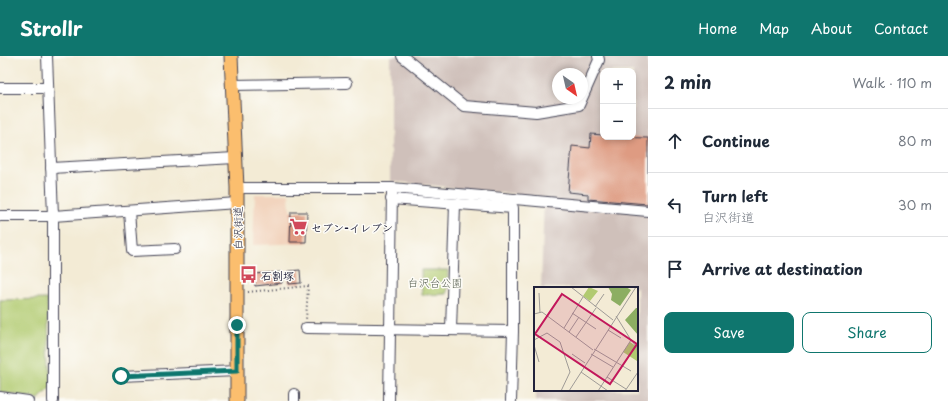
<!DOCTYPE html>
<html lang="en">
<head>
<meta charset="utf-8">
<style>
	:root { --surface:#fff; --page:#f2f2f3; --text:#1f2937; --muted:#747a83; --line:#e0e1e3; --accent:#0f766e }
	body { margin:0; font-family:"Playpen Sans","Klee One",sans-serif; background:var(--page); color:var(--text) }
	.controls { position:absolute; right:12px; top:12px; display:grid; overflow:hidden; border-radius:8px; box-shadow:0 2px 6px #0003 }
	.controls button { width:36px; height:36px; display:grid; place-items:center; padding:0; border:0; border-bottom:1px solid var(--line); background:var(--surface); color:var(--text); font:20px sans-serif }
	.compass { position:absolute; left:552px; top:12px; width:36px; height:36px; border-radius:50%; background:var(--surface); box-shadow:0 2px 6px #0003; rotate:146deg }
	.stop { position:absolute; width:12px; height:12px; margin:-9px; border:3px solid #0f766e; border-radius:50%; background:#fff }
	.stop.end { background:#0f766e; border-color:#fff; box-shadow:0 1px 4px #0008 }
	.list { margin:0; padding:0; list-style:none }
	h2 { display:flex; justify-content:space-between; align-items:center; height:52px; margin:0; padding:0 16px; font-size:17px }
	h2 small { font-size:13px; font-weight:400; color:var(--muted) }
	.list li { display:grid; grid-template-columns:26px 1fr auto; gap:12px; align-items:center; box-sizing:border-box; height:64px; padding:0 16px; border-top:1px solid var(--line) }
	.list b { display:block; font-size:15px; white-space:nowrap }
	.list p { margin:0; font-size:13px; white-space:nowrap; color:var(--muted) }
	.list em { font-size:13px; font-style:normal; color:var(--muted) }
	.actions { display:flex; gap:8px; padding:12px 16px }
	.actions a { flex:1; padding:9px 0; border:1px solid var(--accent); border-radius:8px; text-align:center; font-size:14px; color:var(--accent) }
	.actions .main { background:var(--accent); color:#fff }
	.icon { flex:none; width:22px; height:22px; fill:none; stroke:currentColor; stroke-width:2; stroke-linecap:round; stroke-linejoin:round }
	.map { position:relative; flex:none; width:648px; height:345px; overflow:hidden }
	header { display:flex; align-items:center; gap:24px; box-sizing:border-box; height:56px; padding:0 20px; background:var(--accent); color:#fff }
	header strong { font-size:19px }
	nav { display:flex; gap:22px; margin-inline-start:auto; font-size:14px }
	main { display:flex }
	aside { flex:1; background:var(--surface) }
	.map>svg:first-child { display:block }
	.built { fill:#f2d4be }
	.industrial { fill:#cfc0ba; fill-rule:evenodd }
	.green { fill:#b1ca70; stroke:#6a7656 }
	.building { fill:#de9b82 }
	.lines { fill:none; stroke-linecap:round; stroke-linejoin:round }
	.minor-casing { stroke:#414052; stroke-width:12 }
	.major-casing { stroke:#414052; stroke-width:15 }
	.path { stroke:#414052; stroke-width:2; stroke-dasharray:1 3; stroke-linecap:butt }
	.minor { stroke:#fff; stroke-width:10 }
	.major { stroke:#fbbe6e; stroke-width:13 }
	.route { stroke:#0f766e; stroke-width:5 }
	.labels { text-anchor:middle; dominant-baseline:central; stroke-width:3; stroke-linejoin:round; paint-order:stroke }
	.poi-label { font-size:11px; font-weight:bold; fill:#22223b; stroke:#fdfcf7; text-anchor:start }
	.street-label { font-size:11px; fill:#22223b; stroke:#fdfcf7 }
	.park-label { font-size:11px; fill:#545d4e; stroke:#fdfcf7 }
	.inset-road { fill:none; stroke:#9f9b97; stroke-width:1 }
	.view { fill:#c2185b; fill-opacity:0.15; stroke:#c2185b; stroke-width:2 }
	.inset-edge { fill:none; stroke:#22223b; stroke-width:2 }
</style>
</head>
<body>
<header>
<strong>Strollr</strong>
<nav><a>Home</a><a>Map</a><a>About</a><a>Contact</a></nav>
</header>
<main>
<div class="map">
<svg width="648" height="345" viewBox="0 0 648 345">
	<rect width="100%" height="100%" fill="#fdfcf7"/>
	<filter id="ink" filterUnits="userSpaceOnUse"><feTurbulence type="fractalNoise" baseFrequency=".025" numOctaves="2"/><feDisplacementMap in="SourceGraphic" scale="8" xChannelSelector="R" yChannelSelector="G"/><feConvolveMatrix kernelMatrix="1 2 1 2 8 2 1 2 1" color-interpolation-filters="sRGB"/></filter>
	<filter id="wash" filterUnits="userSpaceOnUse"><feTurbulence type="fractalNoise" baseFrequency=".012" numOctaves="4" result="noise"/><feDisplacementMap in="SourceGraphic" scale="16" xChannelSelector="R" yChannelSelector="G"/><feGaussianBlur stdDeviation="0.9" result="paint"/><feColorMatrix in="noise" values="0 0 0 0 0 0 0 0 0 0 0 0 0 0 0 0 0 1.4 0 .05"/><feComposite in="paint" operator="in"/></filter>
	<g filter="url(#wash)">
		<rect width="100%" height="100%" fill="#f3ebd5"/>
		<polygon class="built" points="255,138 289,138 290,155 308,156 308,187 253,189"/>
		<path class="industrial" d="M390,0H648V345H536V334H637V232H541L544,141L390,125ZM603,15H633V81H603ZM558,18H582V42H558Z"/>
		<g class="green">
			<polygon points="421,214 448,214 447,238 422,239"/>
			<polygon points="47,243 51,331 39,343 0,336 0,244"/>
		</g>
		<g id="blocks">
			<g class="building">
				<polygon points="591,78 603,79 603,81 648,82 648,148 588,143 588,138 568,136 572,90 590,92"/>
				<polygon points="291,156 307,156 306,186 290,186"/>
				<polygon points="300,214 301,227 289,228 288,215"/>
				<polygon points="281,216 282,227 255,230 254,218"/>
			</g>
		</g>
	</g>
	<g filter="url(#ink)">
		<use href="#blocks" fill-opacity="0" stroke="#414052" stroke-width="1"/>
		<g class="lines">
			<defs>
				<g id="minor">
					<polyline points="47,0 53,160 53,345"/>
					<polyline points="402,0 464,50 536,56 579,49 599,4 598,0"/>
					<polyline points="232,29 347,27"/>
					<polyline points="0,32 48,32"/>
					<polyline points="51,112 235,102"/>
					<polyline points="237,132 392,132 648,155"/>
					<polyline points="391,143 513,152 513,275 511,345"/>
					<polyline points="129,155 132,195 175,193"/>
					<polyline points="0,160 53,160 237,147"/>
					<polyline points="306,272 513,275"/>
					<polyline points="451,274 455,148"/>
					<polyline points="121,320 237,315"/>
					<polyline points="0,341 28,345"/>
					<polyline points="294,345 294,338"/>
					<polyline points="389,345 392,136"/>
				</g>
				<polyline id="major" points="231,0 237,132 237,345"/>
			</defs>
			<use href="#minor" class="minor-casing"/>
			<use href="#major" class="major-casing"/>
			<polyline class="path" points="248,236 308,230 306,264"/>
			<use href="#minor" class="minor"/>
			<use href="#major" class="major"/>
		</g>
	</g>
	<g class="lines" filter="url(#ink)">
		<polyline class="route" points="121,320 237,315 237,269"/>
	</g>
	<defs>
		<symbol id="supermarket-bare" viewBox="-9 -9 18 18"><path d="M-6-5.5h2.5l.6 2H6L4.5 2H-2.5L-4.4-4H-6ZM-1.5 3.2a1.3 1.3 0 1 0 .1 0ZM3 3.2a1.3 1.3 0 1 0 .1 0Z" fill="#d1495b" stroke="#fdfcf7" stroke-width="2.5" paint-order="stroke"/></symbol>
		<symbol id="bus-bare" viewBox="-9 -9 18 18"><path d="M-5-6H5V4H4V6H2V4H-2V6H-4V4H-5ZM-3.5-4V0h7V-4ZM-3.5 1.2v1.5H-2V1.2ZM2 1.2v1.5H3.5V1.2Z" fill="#d1495b" stroke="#fdfcf7" stroke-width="2.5" paint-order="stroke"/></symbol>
	</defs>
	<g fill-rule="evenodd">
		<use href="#supermarket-bare" x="286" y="158" width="25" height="25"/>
		<use href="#bus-bare" x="236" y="206" width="25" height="25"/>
	</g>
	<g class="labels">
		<g class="poi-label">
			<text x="311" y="171">セブン-イレブン</text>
			<text x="261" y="219">石割塚</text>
		</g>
		<g class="street-label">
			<text transform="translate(237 172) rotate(-90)">白沢街道</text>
		</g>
		<g class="park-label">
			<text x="435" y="226">白沢台公園</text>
		</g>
	</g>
	<g transform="translate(534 231)">
		<rect width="104" height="104" fill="#f3ebd5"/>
		<path d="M55,0L64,4L56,14L49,9ZM96,55L103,60V74L89,65Z" fill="#b1ca70"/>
		<path d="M74,0H92L97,3L86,19L77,13L78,7ZM102,21H104V48L91,33Z" fill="#8cae62"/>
		<path class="inset-road" d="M37,0L79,33M5,6L6,26M61,20L70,7M38,26L62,42M0,27L8,25L59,63M30,41L49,10M74,43L87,51M35,45L45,30M42,50L62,21M0,53L13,46L26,55L36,85L27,104M97,53L103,60L104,78M0,58L5,75M60,62L97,84M38,67L51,76M57,67L79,80M47,85L74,104M73,90L92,102M35,104L102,0M64,104L97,53L82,29M91,104L104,85"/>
		<path class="view" d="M28,7L103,57L76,97L1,47Z"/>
		<rect width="104" height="104" class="inset-edge"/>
	</g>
</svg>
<div class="controls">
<button>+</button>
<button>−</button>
</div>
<svg class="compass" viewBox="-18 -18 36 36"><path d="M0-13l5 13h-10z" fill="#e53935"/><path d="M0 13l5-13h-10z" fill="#747a83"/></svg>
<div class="stop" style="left:121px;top:320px"></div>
<div class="stop end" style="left:237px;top:269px"></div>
</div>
<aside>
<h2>2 min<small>Walk · 110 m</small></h2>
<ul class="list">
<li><svg class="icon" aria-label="ahead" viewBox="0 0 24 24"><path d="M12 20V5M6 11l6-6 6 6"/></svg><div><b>Continue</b></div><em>80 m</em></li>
<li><svg class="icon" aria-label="left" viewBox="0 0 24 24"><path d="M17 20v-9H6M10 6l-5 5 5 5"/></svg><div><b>Turn left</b><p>白沢街道</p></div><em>30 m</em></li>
<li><svg class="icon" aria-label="arrive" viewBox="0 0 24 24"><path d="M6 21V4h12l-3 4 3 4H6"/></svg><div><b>Arrive at destination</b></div></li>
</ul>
<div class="actions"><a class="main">Save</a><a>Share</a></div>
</aside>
</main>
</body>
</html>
